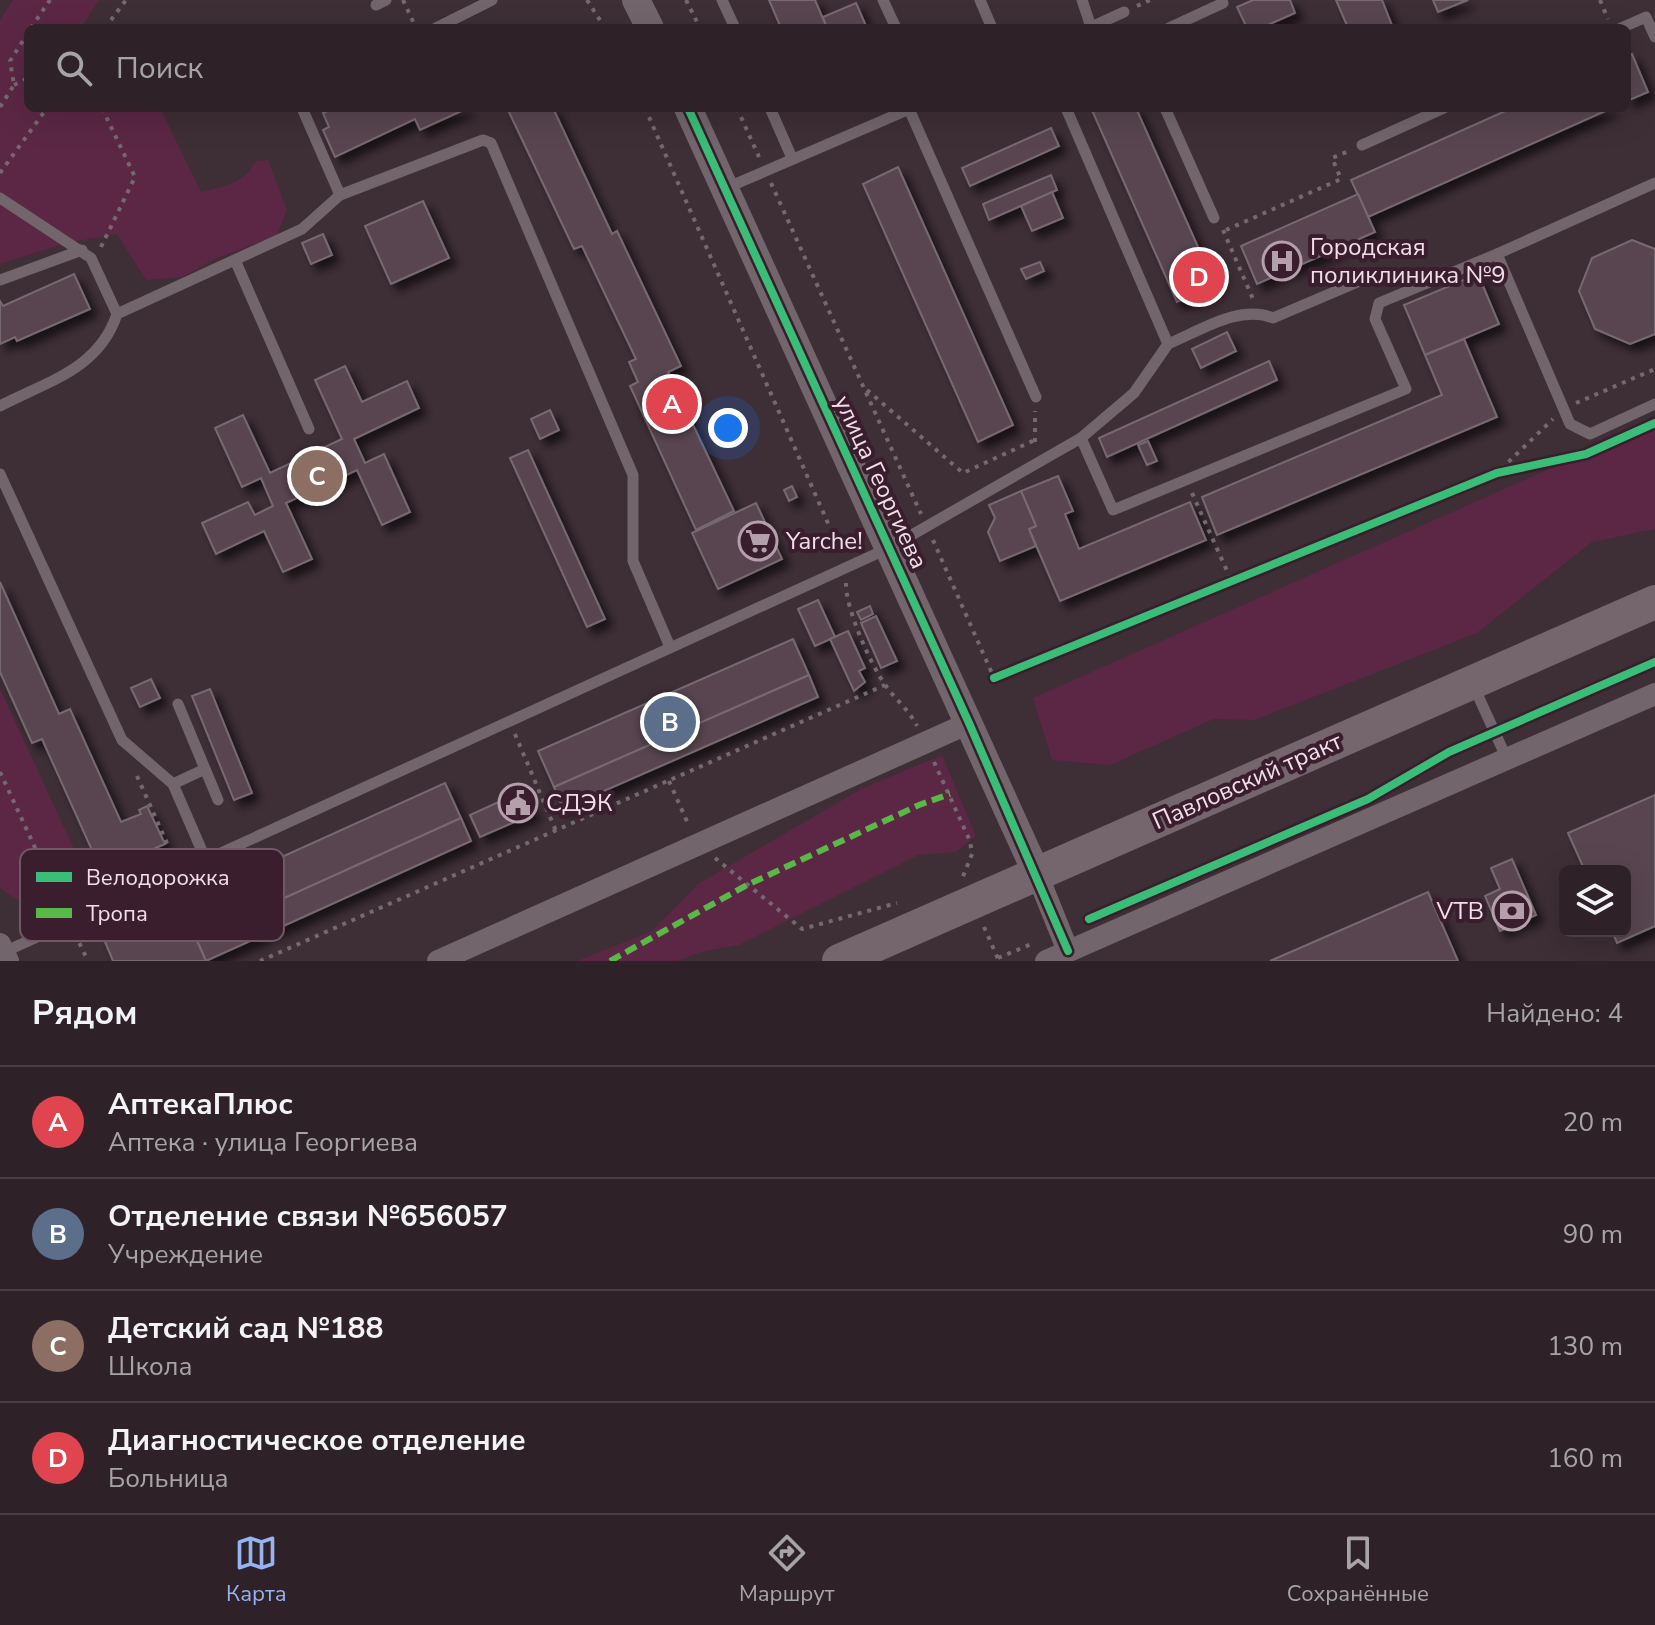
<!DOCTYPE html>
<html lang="ru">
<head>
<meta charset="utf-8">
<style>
	:root { --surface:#2e2228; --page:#362a30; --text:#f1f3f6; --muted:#a7a4a8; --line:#493f45; --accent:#95b2f1 }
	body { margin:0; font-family:"Nunito Sans",sans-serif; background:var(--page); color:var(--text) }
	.controls { position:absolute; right:24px; bottom:24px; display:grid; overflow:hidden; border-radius:12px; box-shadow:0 8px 32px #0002 }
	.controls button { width:72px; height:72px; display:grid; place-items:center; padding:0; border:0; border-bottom:2px solid var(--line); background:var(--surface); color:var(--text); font:40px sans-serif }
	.you { position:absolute; left:728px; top:428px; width:28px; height:28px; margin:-20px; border:6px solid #fff; border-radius:50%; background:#1a73e8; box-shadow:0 0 0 12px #1a73e833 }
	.badge { display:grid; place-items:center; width:52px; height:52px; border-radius:50%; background:var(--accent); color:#fff; font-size:26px; font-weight:700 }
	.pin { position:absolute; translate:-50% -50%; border:4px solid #fff; box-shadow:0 2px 8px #0006 }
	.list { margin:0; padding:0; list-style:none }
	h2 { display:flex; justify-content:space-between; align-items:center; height:104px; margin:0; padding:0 32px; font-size:34px }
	h2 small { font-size:26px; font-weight:400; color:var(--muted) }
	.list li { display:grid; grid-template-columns:52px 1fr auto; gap:24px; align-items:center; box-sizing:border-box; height:112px; padding:0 32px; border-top:2px solid var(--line) }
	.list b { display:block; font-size:30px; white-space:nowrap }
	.list p { margin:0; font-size:26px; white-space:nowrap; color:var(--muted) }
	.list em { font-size:26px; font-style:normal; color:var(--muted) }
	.icon { flex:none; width:44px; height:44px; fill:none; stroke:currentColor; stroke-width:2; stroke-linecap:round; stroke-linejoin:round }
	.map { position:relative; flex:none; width:1655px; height:961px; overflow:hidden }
	.search { position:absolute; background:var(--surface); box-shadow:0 8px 32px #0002; left:24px; right:24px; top:24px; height:88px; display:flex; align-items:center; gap:20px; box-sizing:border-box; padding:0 28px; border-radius:12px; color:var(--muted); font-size:30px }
	.sheet { height:552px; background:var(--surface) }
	nav { display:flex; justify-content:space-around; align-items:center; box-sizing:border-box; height:112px; border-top:2px solid var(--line); background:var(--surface); font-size:22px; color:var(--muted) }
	nav a { display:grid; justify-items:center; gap:4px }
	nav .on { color:var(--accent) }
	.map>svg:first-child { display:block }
	.green { fill:#5b2745 }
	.building { fill:#594550; stroke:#776970; stroke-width:2; filter:url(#shadow) }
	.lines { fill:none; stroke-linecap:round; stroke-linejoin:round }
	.path { stroke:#74696e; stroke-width:4; stroke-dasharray:4 6; stroke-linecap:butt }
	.service { stroke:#72656c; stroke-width:11 }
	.minor { stroke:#72656c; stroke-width:22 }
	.tertiary { stroke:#72656c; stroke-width:28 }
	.primary { stroke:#75656d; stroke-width:34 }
	.quiet { stroke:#58b947; stroke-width:6; stroke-dasharray:12 6; stroke-linecap:butt }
	.cycleway-casing { stroke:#3a1e2d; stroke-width:13 }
	.cycleway { stroke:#3abd76; stroke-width:8 }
	.labels { text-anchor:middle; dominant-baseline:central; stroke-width:8; stroke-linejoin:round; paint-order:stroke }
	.poi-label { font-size:24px; fill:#f2dee8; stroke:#3a1e2d; text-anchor:start }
	.street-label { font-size:24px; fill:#f2dee8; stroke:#3a1e2d }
	.key { fill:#3a1e2d; stroke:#715865; stroke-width:2 }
	.key-label { font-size:22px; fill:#f2dee8 }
</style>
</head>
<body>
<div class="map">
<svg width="1655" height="961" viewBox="0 0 1655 961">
	<defs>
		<filter id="shadow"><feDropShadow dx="7" dy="7" stdDeviation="4" flood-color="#0009"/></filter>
	</defs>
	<rect width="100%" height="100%" fill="#3e2e36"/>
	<g class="green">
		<path d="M13,0H99L81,28H28V108H160L201,192C225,186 244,184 256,161L268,160L287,210L277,235L215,259L182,277L146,280L117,234L66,243L0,264V20Z"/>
		<polygon points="1655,422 1655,529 1592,542 1477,633 1255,720 1214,719 1110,765 1052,760 1033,698"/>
		<path d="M0,689L82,866L86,886C61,912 28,911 0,888Z"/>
		<polygon points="942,755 976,836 956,852 918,855 739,945 701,952 678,961 577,961 652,931 698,884 863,788"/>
	</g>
	<g class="building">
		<polygon points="769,0 815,0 827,28 781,28"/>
		<polygon points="1253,0 1290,0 1295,13 1261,28 1247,28 1237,7"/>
		<polygon points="1336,0 1382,0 1393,28 1348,28"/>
		<polygon points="1433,0 1468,0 1438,12"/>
		<polygon points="856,3 867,28 827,28 823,17"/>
		<polygon points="1632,54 1648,92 1627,101 1627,57"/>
		<polygon points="334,108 468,108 420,130 415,119 335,157 323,130 329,127 323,113"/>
		<polygon points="507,108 553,108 612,234 617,231 681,366 668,372 734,511 696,530 630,386 638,382 629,362 636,359 582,246 574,249"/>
		<polygon points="1091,108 1136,108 1215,285 1177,302"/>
		<polygon points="1512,108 1612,108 1368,217 1351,180"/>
		<polygon points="1051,128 1059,146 970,186 962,168"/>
		<polygon points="898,167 1013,425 978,442 863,184"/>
		<polygon points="1051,175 1057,190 989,220 983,204"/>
		<polygon points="1052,192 1063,218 1032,231 1021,206"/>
		<polygon points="1358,194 1375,232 1257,284 1241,246"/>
		<polygon points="423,201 449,258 391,284 365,226"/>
		<polygon points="323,234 332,255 311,264 302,243"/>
		<polygon points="1632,240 1655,249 1655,334 1630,344 1595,329 1579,291 1592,258"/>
		<polygon points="1040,262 1044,271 1026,279 1021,269"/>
		<polygon points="74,274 90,309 17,341 15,337 0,344 0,301 3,306"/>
		<polygon points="1478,274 1499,324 1425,355 1404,305"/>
		<polygon points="1227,332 1236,351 1201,368 1192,349"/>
		<polygon points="1464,339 1497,417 1217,535 1202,497 1442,395 1425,355"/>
		<polygon points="1269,361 1277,380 1107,457 1099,438"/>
		<polygon points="345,366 362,402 407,381 419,408 354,439 365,463 384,454 410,512 382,525 357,470 286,503 312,559 283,572 264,531 216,554 202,523 248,502 255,515 273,506 261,478 242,487 215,428 243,415 270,473 342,439 315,380"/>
		<polygon points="550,410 559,430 540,439 531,419"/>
		<polygon points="1148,441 1157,461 1147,465 1138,445"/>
		<polygon points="528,450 605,619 587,627 510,458"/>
		<polygon points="1058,476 1073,511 1065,514 1079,549 1190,502 1206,540 1060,601 1029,529 1036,526 1021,491"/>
		<polygon points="792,486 797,497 789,501 784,490"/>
		<polygon points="1021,491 1036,526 1029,529 1036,546 1000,561 988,532 995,518 989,505"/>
		<polygon points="756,503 782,559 718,589 692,533"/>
		<polygon points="0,582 59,714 70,709 121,822 141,814 139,810 147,806 165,844 114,866 107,852 95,857 42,739 32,743 0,672"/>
		<polygon points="818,600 835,637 815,646 798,609"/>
		<polygon points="870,606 873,614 861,620 857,612"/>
		<polygon points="876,616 897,661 881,668 861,623"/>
		<polygon points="848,631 865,668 859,671 865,682 854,691 830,639"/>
		<polygon points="793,639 809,675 554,787 538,751"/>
		<polygon points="809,675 818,697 563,809 554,787"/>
		<polygon points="151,679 160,698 140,707 131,688"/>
		<polygon points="210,689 252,793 234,800 192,696"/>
		<polygon points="445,783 461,818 196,938 180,903"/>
		<polygon points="523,791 533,814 480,837 470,815"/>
		<polygon points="1655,795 1655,926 1617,943 1612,931 1625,931 1625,871 1585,871 1568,833"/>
		<polygon points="461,818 471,841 206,961 196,938"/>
		<polygon points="1512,859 1536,915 1500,931 1485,896 1500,889 1491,868"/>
		<polygon points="1428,892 1458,961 1270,961"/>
		<polygon points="180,903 206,961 113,961 103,937"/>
	</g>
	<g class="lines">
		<g class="path">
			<polyline points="403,0 416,28"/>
			<polyline points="587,0 605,28"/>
			<polyline points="686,0 700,28"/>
			<polyline points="1600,0 1608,19"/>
			<polyline points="1137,6 1150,0"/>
			<polyline points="31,28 50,0"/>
			<polyline points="105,28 126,0"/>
			<polyline points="14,85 28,78"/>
			<polyline points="0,107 14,85 10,61 28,33"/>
			<polyline points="645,108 842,555"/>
			<polyline points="737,108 759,157"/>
			<polyline points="0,173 47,108"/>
			<polyline points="771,183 921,514"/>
			<polyline points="1223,230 1253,299"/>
			<polyline points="1226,230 1341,179 1332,158 1349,151"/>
			<polyline points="101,247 135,177 102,108"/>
			<polyline points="867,390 963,473 1035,440"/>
			<polyline points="1576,403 1655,369"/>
			<polyline points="1035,442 1035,411"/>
			<polyline points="1192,493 1232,582"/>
			<polyline points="933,540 994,678 1497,473 1553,419"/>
			<path d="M846,583C845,607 871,666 886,686C896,700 909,710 917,726"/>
			<polyline points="1507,727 1655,662"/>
			<polyline points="515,734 556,831"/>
			<polyline points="934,762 970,841 972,854 962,879"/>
			<polyline points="0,772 63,908"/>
			<polyline points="137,776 174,859"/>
			<polyline points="1403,779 1481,739"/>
			<polyline points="669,781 689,826"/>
			<polyline points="715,858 802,929 897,903"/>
			<polyline points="984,927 999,961"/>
			<polyline points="75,934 88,961"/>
			<polyline points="998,958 1034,943"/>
			<polyline points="260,961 885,685"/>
		</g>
		<g class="service">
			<polyline points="722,0 735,28"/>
			<polyline points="883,0 896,28"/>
			<polyline points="980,0 992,28"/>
			<polyline points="1082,0 1091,27"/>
			<polyline points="376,5 386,0"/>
			<polyline points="436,28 492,0"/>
			<polyline points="1089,28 1124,12"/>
			<polyline points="1169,28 1223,3"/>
			<polyline points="1621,28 1646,17 1655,37"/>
			<polyline points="302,108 340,195 483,140 491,143 633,475 633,561 670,647"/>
			<polyline points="770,108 792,158"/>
			<path d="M1066,108L1168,344C1200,331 1239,304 1273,318L1367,278"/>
			<polyline points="1165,108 1214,218"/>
			<polyline points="909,109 1036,397"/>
			<polyline points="1362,145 1444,108"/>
			<polyline points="726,188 912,108"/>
			<path d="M0,198L91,258L117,314C99,369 48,381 0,406"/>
			<polyline points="1497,254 1655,183"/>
			<polyline points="235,260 309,429"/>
			<polyline points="0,280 82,250"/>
			<polyline points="117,314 302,229 340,195"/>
			<polyline points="1081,438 1134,393 1168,344"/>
			<polyline points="0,474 122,740 173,784 205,858"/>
			<polyline points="1474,687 1507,759"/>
			<polyline points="178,704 218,800"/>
			<polyline points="173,784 205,769"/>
			<polyline points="4,952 889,548 1081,438 1113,510 1406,389 1375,319 1379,303 1497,254 1570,424 1590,434 1655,404"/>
		</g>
		<g class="minor">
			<polyline points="1037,874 1068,951"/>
			<polyline points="0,944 8,961"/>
			<polyline points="438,961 969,723"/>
			<polyline points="1046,961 1655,694"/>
		</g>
		<g class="tertiary">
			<polyline points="636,0 650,28"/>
			<polyline points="688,108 1037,874"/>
		</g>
		<polyline class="primary" points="839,961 1655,602"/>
		<polyline class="quiet" points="610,961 747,885 919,805 950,794"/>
		<defs>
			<g id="cycleway">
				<polyline points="688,108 969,723 1068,951"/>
				<polyline points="994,678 1497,473 1586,454 1655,423"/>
				<polyline points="1089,919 1368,799 1449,752 1655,662"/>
			</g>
		</defs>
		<use href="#cycleway" class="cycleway-casing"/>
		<use href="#cycleway" class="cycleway"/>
	</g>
	<defs>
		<symbol id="hospital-ring" viewBox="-11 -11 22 22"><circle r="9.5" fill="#3a1e2d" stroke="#b3a0aa" stroke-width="1.5"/><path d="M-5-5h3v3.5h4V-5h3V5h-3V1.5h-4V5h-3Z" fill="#b3a0aa"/></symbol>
		<symbol id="supermarket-ring" viewBox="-11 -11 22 22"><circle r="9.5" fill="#3a1e2d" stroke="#b3a0aa" stroke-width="1.5"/><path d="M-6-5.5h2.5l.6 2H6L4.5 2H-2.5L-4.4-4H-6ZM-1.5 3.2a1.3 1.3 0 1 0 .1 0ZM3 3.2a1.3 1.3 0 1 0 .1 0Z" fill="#b3a0aa"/></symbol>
		<symbol id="civic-ring" viewBox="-11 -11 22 22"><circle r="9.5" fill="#3a1e2d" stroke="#b3a0aa" stroke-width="1.5"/><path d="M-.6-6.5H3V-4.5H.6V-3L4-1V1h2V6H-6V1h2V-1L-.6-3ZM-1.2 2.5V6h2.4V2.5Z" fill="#b3a0aa"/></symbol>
		<symbol id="bank-ring" viewBox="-11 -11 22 22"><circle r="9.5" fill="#3a1e2d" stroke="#b3a0aa" stroke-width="1.5"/><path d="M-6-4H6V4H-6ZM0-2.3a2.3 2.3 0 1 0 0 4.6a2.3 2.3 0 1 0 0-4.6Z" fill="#b3a0aa"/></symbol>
	</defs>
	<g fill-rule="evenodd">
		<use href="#hospital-ring" x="1260" y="239" width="44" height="44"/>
		<use href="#supermarket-ring" x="736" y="519" width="44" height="44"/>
		<use href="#civic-ring" x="496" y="781" width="44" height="44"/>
		<use href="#bank-ring" x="1490" y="889" width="44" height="44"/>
	</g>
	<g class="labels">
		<g class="poi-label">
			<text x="1310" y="247">Городская<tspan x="1310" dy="28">поликлиника №9</tspan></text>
			<text x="786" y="541">Yarche!</text>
			<text x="546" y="803">СДЭК</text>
			<text x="1484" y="911" text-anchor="end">VTB</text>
		</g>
		<g class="street-label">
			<text transform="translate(881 482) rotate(65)">улица Георгиева</text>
			<text transform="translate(1247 781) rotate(-24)">Павловский тракт</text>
		</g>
	</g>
	<rect x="20" y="849" width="264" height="92" rx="12" class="key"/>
	<rect x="36" y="872" width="36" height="10" fill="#3abd76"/>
	<rect x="36" y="908" width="36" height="10" fill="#58b947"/>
	<g class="key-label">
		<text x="86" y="885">Велодорожка</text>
		<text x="86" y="921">Тропа</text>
	</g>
</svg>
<div class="controls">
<button><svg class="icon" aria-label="layers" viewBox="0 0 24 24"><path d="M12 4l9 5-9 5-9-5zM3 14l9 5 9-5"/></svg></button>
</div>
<div class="you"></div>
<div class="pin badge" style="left:672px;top:404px;background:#e0444e">A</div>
<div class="pin badge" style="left:670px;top:722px;background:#5c6f8a">B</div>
<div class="pin badge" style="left:317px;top:476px;background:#8d6e63">C</div>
<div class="pin badge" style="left:1199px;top:277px;background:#e0444e">D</div>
<div class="search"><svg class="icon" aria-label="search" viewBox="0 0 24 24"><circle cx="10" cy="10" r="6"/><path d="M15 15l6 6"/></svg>Поиск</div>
</div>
<section class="sheet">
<h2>Рядом<small>Найдено: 4</small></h2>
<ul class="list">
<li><span class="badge" style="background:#e0444e">A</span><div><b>АптекаПлюс</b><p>Аптека · улица Георгиева</p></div><em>20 m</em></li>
<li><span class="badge" style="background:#5c6f8a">B</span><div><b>Отделение связи №656057</b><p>Учреждение</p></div><em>90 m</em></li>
<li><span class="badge" style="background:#8d6e63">C</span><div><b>Детский сад №188</b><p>Школа</p></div><em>130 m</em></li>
<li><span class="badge" style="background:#e0444e">D</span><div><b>Диагностическое отделение</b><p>Больница</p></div><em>160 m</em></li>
</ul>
</section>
<nav>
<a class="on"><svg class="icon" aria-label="map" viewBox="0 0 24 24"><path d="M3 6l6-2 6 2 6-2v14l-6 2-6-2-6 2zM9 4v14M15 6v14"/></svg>Карта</a>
<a><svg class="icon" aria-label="directions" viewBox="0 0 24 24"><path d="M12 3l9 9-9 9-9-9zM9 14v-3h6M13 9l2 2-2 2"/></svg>Маршрут</a>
<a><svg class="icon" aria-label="saved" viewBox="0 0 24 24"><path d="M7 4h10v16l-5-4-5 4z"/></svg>Сохранённые</a>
</nav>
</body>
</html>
